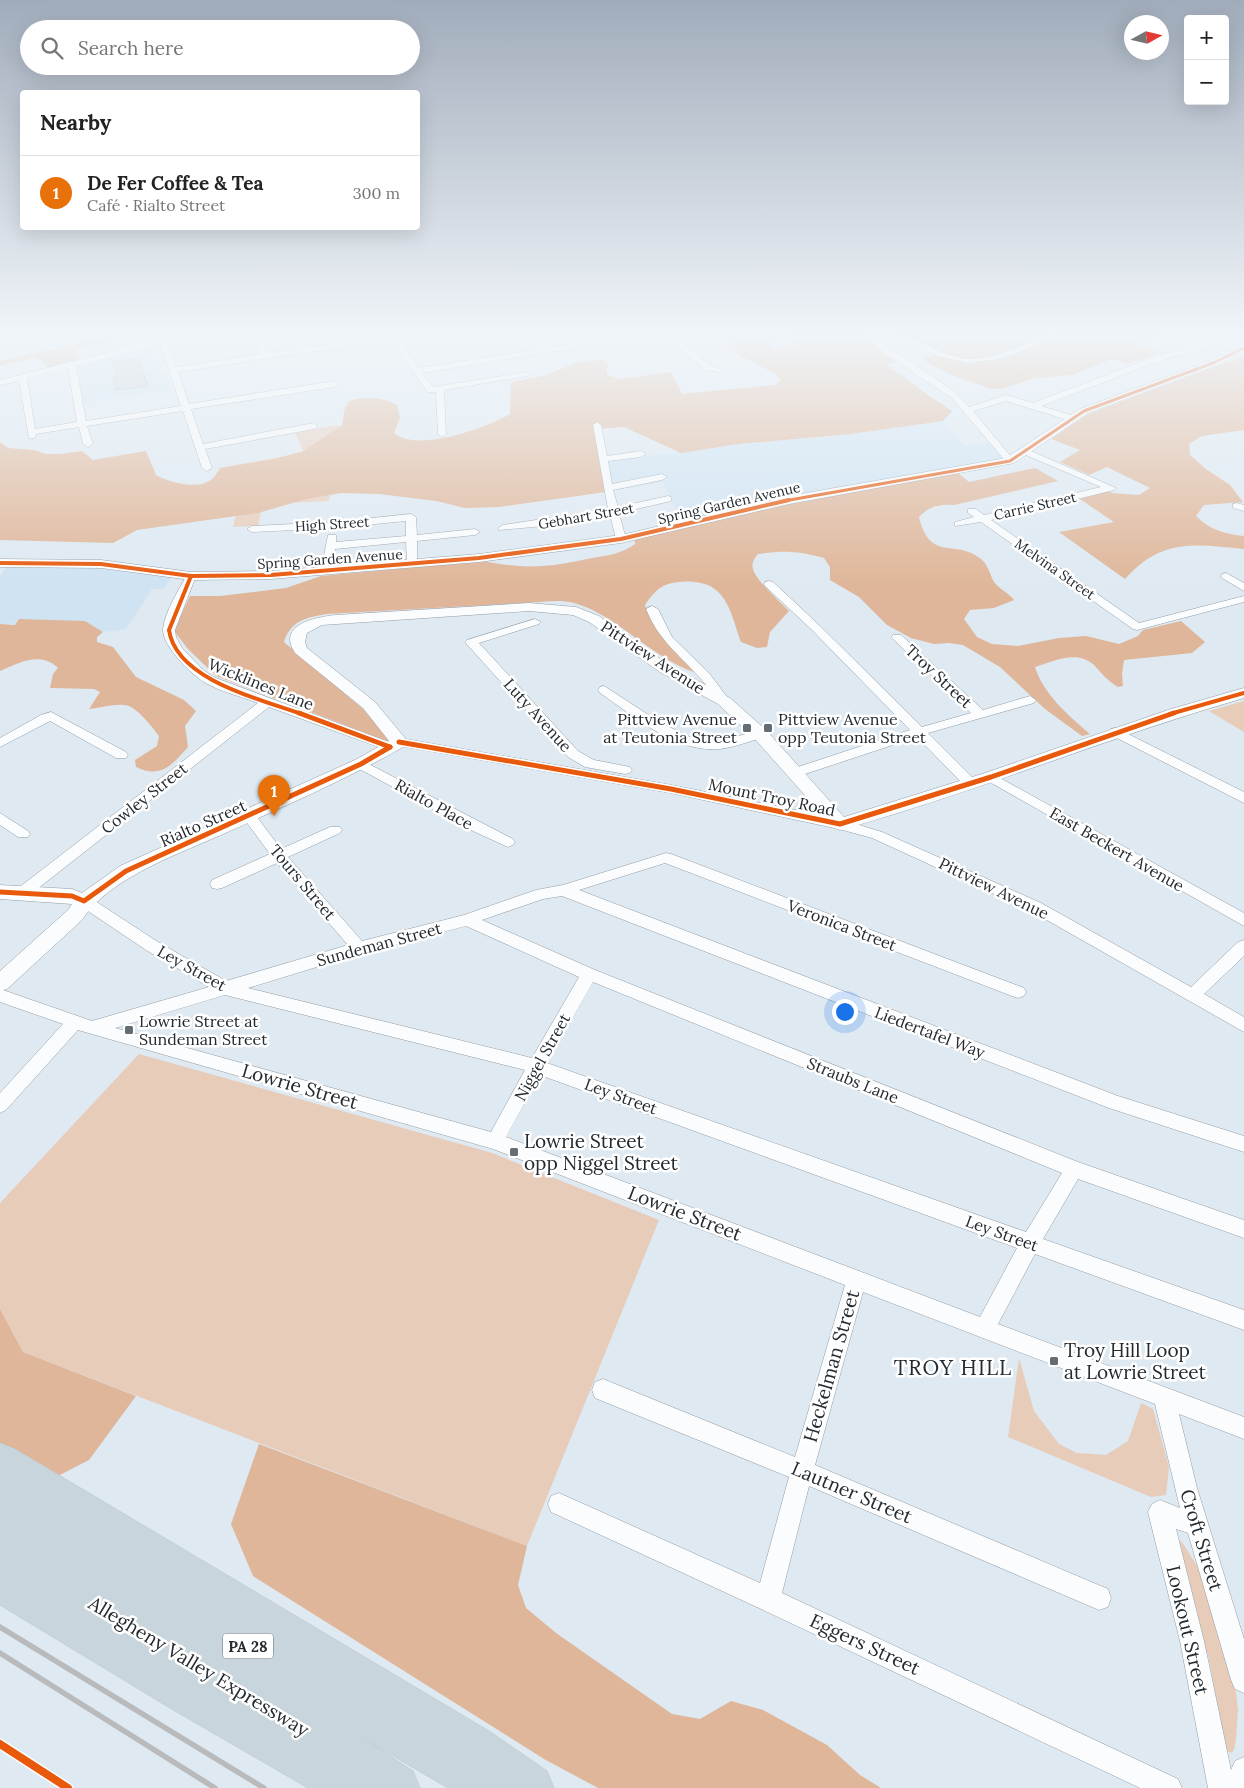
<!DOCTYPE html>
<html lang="en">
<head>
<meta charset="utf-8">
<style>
	:root { --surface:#fff; --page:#f6f6f6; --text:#222; --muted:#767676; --line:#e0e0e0; --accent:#646d74 }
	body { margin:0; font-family:Lora,serif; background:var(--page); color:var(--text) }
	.controls { position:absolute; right:15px; top:15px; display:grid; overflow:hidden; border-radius:5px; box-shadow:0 5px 20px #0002 }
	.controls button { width:45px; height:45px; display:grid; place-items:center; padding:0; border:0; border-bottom:1px solid var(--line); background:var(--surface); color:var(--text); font:25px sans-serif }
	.compass { position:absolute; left:1124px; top:15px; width:45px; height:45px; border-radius:50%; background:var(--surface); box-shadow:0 5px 20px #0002; rotate:82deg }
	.you { position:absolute; left:844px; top:1011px; width:18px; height:18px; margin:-12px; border:4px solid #fff; border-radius:50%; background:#1a73e8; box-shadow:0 0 0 8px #1a73e833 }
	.badge { display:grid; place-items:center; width:32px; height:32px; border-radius:50%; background:var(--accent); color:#fff; font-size:16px; font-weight:700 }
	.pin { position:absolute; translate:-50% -41px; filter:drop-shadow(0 1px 2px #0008) }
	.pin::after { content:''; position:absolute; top:26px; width:18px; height:15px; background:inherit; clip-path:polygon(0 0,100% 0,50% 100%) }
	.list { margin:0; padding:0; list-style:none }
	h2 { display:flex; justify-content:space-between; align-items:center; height:65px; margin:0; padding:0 20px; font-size:21px }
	h2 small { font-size:16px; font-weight:400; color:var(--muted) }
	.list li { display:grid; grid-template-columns:32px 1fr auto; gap:15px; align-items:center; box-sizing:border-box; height:75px; padding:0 20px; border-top:1px solid var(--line) }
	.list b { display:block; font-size:19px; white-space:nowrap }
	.list p { margin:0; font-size:16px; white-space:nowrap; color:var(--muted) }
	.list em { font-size:16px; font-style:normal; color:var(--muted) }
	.icon { flex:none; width:28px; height:28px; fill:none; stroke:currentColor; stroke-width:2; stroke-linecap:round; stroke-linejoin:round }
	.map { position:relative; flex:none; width:1244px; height:1788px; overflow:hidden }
	.search { position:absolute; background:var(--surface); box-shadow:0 5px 20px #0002; left:20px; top:20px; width:400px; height:55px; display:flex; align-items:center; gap:12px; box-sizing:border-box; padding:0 18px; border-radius:28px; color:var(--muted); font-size:19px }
	.panel { position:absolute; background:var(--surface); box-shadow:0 5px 20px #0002; left:20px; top:90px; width:400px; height:140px; border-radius:5px }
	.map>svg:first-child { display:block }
	.built { fill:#cfe3f3 }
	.green { fill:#e7ccba }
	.forest { fill:#dfb699 }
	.building { fill:#c7cfd7; stroke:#abb4ba }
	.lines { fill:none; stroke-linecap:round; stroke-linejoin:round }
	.minor-casing { stroke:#959da4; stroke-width:1 }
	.tertiary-casing { stroke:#959da4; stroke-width:1 }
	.motorway-casing { stroke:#bfc4c9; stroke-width:1 }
	.minor { fill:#fafcfd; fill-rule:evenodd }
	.tertiary { fill:#fafcfd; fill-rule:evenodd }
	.motorway { fill:#c8d5dd; fill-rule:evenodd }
	.rail { stroke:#b8babc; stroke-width:5.5 }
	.cycleway-far3-casing { stroke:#fff; stroke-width:5 }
	.cycleway-far2-casing { stroke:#fff; stroke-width:6 }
	.cycleway-far1-casing { stroke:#fff; stroke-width:8 }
	.cycleway-casing { stroke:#fff; stroke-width:11 }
	.cycleway-far3 { stroke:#e8590c; stroke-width:3 }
	.cycleway-far2 { stroke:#e8590c; stroke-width:4 }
	.cycleway-far1 { stroke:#e8590c; stroke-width:5 }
	.cycleway { stroke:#e8590c; stroke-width:8 }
	.poi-dot { fill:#646d74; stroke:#fff; stroke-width:2 }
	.labels { text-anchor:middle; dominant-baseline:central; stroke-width:5; stroke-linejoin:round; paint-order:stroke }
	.far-street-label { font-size:14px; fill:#232a30; stroke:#fff }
	.shield { fill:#fff; stroke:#656a6e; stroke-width:1 }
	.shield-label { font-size:15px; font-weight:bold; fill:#232a30 }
	.street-label { font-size:16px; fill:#232a30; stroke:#fff }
	.poi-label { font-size:16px; fill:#232a30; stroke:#fff; text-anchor:start }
	.near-street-label { font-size:19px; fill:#232a30; stroke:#fff }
	.near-poi-label { font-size:19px; fill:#232a30; stroke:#fff; text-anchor:start }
	.near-neighbourhood-label { font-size:21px; letter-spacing:1px; fill:#232a30; stroke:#fff }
</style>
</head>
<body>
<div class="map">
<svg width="1244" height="1788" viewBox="0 0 1244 1788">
	<rect width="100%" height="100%" fill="#dee9f2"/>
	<g class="built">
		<polygon points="154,345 162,372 167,375 171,390 83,403 76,365"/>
		<polygon points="943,421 964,446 991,442 1005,459 681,521 663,482 606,492 600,462 738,444 851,434"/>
		<polygon points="7,567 99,568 171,578 163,589 152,589 126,629 103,632 85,621 0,624 0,576"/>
	</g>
	<g class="green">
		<polygon points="339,425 329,501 283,503 264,496 258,526 233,527 242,490 208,491 205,482 221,479 218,468 304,453 295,432"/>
		<polygon points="1244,701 1244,732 1209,711"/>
		<polygon points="139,1054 492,1153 659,1220 527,1546 23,1352 0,1309 0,1203"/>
		<polygon points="1019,1358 1034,1411 1059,1444 1077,1453 1106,1455 1128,1441 1141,1403 1153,1409 1169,1467 1166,1495 1151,1497 1008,1437"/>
		<polygon points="1179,1541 1182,1542 1199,1569 1233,1669 1238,1710 1236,1739 1234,1750 1231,1753 1226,1750 1208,1654 1198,1645 1176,1546"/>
	</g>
	<g class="forest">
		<path d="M792,334H873L888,349L904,359L887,365L928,395L952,411L943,421L851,434L738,444L681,453L624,427L595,429L606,492L499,507L465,508L436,501L379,494L341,493L306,499L258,513L137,530L113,543L0,540V442L8,448L34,450L46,454H60L82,451L93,460L146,451L156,475C168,482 200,491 212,479C216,476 217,471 222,468L274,459L304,451L342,425L345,408L349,401C365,396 382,397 397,405L400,418L394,433C417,453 486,428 510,414L511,382L543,376L578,362L602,359L609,365L606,369L608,375L619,379L671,372L682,394L775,385L781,380L776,374L720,346L768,335L772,349L794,348Z"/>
		<polygon points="890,334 1161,334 1137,344 1161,353 1127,364 1112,359 1072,375 1035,378 1001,389 991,389 952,375 928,363 923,358 936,354"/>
		<polygon points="114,336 115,339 74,350 79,360 50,368 36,357 0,366 0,361"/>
		<path d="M1244,354V430L1202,436L1189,444L1190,455L1206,469L1230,485L1243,502L1204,505L1196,516C1210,530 1225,534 1244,536V549C1195,544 1161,538 1125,579L1059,532L1114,522L1080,499L1109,491L1112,493L1139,495L1150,488L1107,467L1089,475L1060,462L1080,450L1051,439L1088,414L1238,358Z"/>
		<path d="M1035,468L1058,481L954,505C940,504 929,506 919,517C930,563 955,538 981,559C988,564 990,575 994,582C999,589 1009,593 1014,600L994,608L970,610L964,619L977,637L992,644L1018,646L1059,638L1086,636L1119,644L1138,636L1143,630L1181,621L1205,642L1192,653L1124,660L1122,674L1123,686L1118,687C1108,681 1102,674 1095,666C1078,649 1054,661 1035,667C1044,695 1068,715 1090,734L1082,736L1045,709L1000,667L963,645L949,643L934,644L911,638L887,625L859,597L830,580V567L824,558C799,551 784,550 758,554C755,558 751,563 753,569C756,581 780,601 789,611L770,632L767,647L757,648L741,642C735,626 730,601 716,590C705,580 681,580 668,584C658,587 650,597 645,605L649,616L704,675C656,664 619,615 574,603C563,600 551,601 539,602L327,614C307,617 290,621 284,642L363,709L392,743L216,676L188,649L174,631L190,596H220L286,588L321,576L484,561C526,570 551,567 592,558C609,555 621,554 635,544L634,539L808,500L958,473L969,482Z"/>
		<path d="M19,619L85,621L103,632L97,637V642L113,647L136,677L184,700L196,711L185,726L188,747C172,765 161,779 136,767L135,760L157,746L159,736C152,727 136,705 124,705C113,704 100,708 89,709L100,692L94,689L50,688L53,674L58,668C40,651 19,663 0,671V624L15,625Z"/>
		<polygon points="0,1309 23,1352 136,1396 89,1460 56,1477 0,1443"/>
		<polygon points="259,1444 527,1546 518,1585 526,1608 556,1633 672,1714 700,1719 731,1701 763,1710 827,1745 860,1775 881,1788 598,1788 544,1759 253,1576 231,1524"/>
	</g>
	<polygon class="building" points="138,358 148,386 116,390 113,378 117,377 113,362"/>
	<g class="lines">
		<defs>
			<g id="minor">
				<polygon points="23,334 46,334 0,342 0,338"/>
				<path d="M167,334H176L167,342L176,367L262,354L251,334H259L270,353L401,334H423L398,339L419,368L636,334H657L422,373L433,387L527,372L531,374L527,376L444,390L446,434L442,437L438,434L436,392H428L391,340L178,372L189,404L335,381L339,384L335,387L191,409L203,444L314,423L318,426L314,429L205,449L212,468L207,471L202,468L183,411L87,426L93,444L88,447L83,444L79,427L36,434L35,438H29L19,381L0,385V380L160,339ZM160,344L181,406L86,421L76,366ZM68,368L77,422L35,429L27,378Z"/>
				<polygon points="663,334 672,334 711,366 722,370 718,372 705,370"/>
				<path d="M864,334H873C902,362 943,376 969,407L1006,395L1033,403L1154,357L1202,343L1237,355L1233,357L1202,348L1160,361L1041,406L1074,416L1075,418L1071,421L1006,401L973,411L1013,459L1015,461L1010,464L1007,463L952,398L882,352Z"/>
				<path d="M888,334C916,334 940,357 969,359C987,359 1004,353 1021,346C1033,341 1043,334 1057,334L1026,350L1003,358L968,363L937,356Z"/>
				<polygon points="597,422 601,425 607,456 641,451 646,454 641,457 608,461 612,484 662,474 667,477 662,480 613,490 618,507 668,496 671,497 671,501 619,513 626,539 621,542 616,539 610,515 545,526 499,530 498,528 503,525 608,509 593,425"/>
				<polygon points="1024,448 1116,488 1114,490 991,520 1139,623 1244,596 1244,602 1137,630 1133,629 981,522 955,526 955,522 974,517 968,513 968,509 976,509 984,515 1101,487 1021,453 1019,451"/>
				<polygon points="1237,503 1244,505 1244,511 1233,508 1233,504"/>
				<polygon points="411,514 416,517 417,535 475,529 480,532 475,535 417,541 417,564 412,567 407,564 406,542 335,549 331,571 326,574 321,571 328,535 336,535 336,542 406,536 406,521 334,528 252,532 247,529 252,526 334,522"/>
				<path d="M191,573L196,576L175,630L176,637L182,648L201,668L213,677L394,744V739L399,738L671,785L840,819L882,832L1041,903L1191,987L1238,942L1244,940V956L1204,994L1244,1017V1032L1031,911L872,838L839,829L671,793L395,745L397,747L395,750L390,751L269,707L27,897L22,898L17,897L15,893L17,889L258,703C241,696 220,692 204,682C191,674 162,646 163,629C165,611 178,592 186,576Z"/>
				<polygon points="1226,573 1244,583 1244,591 1222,578 1221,576 1222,574"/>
				<polygon points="769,581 773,582 819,625 922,727 971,713 893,639 891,637 893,635 901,635 983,710 1030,696 1036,700 1034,703 928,733 975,780 977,783 975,786 965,786 917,737 799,776 789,776 787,773 789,770 910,730 811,629 765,586 764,584 765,582"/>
				<path d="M652,606L658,609L672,637L709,673L730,701L728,704H720C713,695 708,687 701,679C679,654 659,641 646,609Z"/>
				<polygon points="535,619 541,622 539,624 479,643 578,751 594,760 630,767 632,770 630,773 625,774 585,767 568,757 465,642 467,640"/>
				<path d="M604,686L661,723L690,737L701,740L721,741L760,730L766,734L765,737C750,741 735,747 720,749C675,753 634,716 600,693L598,690L600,687Z"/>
				<polygon points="51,712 126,752 128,755 126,758 116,758 50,721 0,747 0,738 41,715"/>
				<polygon points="1116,728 1244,792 1244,803 1111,735 1110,732 1111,729"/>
				<polygon points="361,760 513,839 515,842 513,845 508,847 475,832 356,767 354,764 356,761"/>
				<polygon points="991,773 1244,913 1244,926 986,780 984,777 986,774"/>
				<path d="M249,811L254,813L281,849L330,827H340L342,830L340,833L288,857L362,941L464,915L536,890L563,885L666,853L671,854L1024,988L1026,992L1024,996L1018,998L1012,996L665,863L579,890L1118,1096L1244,1136V1152L1109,1108L562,896L543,899L482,920L595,970L1078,1162L1244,1220V1238L1078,1179L1043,1239L1244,1310V1330L1035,1254L998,1324L1244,1417V1439L1179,1414L1197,1488L1244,1639V1693L1235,1689L1231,1680L1188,1533L1176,1529L1204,1641L1231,1770L1235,1761L1244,1757V1788H1208L1180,1641L1148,1512L1152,1504L1160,1500L1180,1508L1155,1404L863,1292L815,1465L1108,1589L1111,1598L1108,1607L1099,1610L809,1486L782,1593L1178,1779L1182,1788H1140L759,1608L551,1512L548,1504L551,1496L559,1493L760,1583L789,1477L595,1398L592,1390L595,1382L603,1379L795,1457L845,1285L493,1149L78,1030L6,1110L0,1113V1093L63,1024L0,1002V989L92,1021L209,987L146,950L79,905L76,901L79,897L84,896L89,897L158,942L226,981L348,945L277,863L222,888L217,889L212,888L210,884L212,880L270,854L242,816L244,813ZM466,926L579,977L532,1058L248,988L359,954ZM593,982L1062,1173L1026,1232L547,1063ZM225,995L525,1070L491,1132L115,1028ZM540,1075L1017,1248L980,1317L506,1137Z"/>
				<polygon points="0,813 28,831 30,834 28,837 18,837 0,825"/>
			</g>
			<g id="tertiary">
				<polygon points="1244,345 1244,352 1217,365 1088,413 1014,463 789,504 621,543 479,562 271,579 191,580 101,568 0,567 0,559 101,560 191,572 271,571 479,554 621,535 789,496 1006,458 1080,409 1209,361"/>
				<path d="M529,603L576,607L599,616L670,666L730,698L766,730L844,817L985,773L1171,709L1244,688V698C1108,737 977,792 840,830L834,828L754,738L718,704L660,672L589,622L573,615L529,611L322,625L307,633L305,642L307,648L375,702L405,738L407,742L405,746C349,778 289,804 230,831C184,852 109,877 82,920L7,989L0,991V971L68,910L72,904L0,899V885L72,889L82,893L120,866L355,760L389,741L363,708L295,653C276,624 317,617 336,615Z"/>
			</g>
			<polygon id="motorway" points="0,1443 15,1449 489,1731 547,1771 554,1788 448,1788 361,1737 413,1771 420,1788 308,1788 170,1708 0,1605"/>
		</defs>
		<use href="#minor" class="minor-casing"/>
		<use href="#tertiary" class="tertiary-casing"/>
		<use href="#motorway" class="motorway-casing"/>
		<use href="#minor" class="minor"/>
		<use href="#tertiary" class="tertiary"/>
		<use href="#motorway" class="motorway"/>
		<g class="rail">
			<polyline points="0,1627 264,1788"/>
			<polyline points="0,1653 215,1788"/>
		</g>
		<defs>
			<polyline id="cycleway-far3" points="784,501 1010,461 1084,411 1213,363 1244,348"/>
			<g id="cycleway-far2">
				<polyline points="0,563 101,564 191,576 271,575 479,558 621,539 789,500"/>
				<path d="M191,576L169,630C176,680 262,700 302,714"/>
				<polyline points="1170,714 1244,693"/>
			</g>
			<g id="cycleway-far1">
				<polyline points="299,713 390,747"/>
				<polyline points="399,742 671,789 840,824 991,777 1174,713"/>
				<polyline points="0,892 72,896 84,901 126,871 361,764 390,747"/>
			</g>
			<polyline id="cycleway" points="0,1744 68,1788"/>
		</defs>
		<use href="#cycleway-far3" class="cycleway-far3-casing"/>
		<use href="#cycleway-far2" class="cycleway-far2-casing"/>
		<use href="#cycleway-far1" class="cycleway-far1-casing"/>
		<use href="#cycleway" class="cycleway-casing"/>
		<use href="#cycleway-far3" class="cycleway-far3"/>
		<use href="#cycleway-far2" class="cycleway-far2"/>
		<use href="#cycleway-far1" class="cycleway-far1"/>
		<use href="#cycleway" class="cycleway"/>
	</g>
	<linearGradient id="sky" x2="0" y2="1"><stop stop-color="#a1acbb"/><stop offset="0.57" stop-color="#f0f5f9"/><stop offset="1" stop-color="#f0f5f9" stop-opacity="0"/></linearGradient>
	<rect width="1244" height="585" fill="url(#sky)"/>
	<g class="poi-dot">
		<rect x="742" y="723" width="10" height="10" rx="2.5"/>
		<rect x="763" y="723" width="10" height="10" rx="2.5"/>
		<rect x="124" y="1025" width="10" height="10" rx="2.5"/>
		<rect x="509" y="1147" width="10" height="10" rx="2.5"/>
		<rect x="1049" y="1356" width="10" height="10" rx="2.5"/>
	</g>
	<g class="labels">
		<g class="far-street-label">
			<text transform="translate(729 503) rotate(-13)">Spring Garden Avenue</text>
			<text transform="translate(1035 506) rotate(-13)">Carrie Street</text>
			<text transform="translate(586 516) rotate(-10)">Gebhart Street</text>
			<text transform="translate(332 524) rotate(-4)">High Street</text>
			<text transform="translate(330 559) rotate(-4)">Spring Garden Avenue</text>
			<text transform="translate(1055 569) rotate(35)">Melvina Street</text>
		</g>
		<rect class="shield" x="223" y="1633.5" width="50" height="25" rx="4"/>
		<g class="shield-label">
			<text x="248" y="1646">PA 28</text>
		</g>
		<g class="street-label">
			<text transform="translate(653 657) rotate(33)">Pittview Avenue</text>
			<text transform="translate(939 676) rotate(43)">Troy Street</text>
			<text transform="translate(261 684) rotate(22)">Wicklines Lane</text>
			<text transform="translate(538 715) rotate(48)">Luty Avenue</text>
			<text transform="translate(772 797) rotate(12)">Mount Troy Road</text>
			<text transform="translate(144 798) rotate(-38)">Cowley Street</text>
			<text transform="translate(434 804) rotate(29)">Rialto Place</text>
			<text transform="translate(203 823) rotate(-24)">Rialto Street</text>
			<text transform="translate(1117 849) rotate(30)">East Beckert Avenue</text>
			<text transform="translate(303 882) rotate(50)">Tours Street</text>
			<text transform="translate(994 888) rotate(26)">Pittview Avenue</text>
			<text transform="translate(842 925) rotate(21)">Veronica Street</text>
			<text transform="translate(379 944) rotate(-15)">Sundeman Street</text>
			<text transform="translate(192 968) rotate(29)">Ley Street</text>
			<text transform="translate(930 1032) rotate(21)">Liedertafel Way</text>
			<text transform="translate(542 1057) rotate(-61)">Niggel Street</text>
			<text transform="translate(853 1080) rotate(22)">Straubs Lane</text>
			<text transform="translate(621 1096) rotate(20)">Ley Street</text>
			<text transform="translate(1002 1233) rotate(20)">Ley Street</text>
		</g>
		<g class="poi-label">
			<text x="737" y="719" text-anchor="end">Pittview Avenue<tspan x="737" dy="18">at Teutonia Street</tspan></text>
			<text x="778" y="719">Pittview Avenue<tspan x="778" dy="18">opp Teutonia Street</tspan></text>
			<text x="139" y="1021">Lowrie Street at<tspan x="139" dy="18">Sundeman Street</tspan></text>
		</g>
		<g class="near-street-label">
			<text transform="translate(300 1086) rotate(16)">Lowrie Street</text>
			<text transform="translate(685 1213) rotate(21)">Lowrie Street</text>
			<text transform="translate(831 1366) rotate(-74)">Heckelman Street</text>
			<text transform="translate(852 1492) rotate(23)">Lautner Street</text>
			<text transform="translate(1202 1540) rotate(73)">Croft Street</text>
			<text transform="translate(1188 1630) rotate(77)">Lookout Street</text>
			<text transform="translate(865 1644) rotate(25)">Eggers Street</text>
			<text transform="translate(199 1666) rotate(31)">Allegheny Valley Expressway</text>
		</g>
		<g class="near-poi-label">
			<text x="524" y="1141">Lowrie Street<tspan x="524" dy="22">opp Niggel Street</tspan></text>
			<text x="1064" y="1350">Troy Hill Loop<tspan x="1064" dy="22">at Lowrie Street</tspan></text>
		</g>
		<g class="near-neighbourhood-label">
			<text x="953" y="1367">TROY HILL</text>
		</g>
	</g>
</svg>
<div class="controls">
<button>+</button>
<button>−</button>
</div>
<svg class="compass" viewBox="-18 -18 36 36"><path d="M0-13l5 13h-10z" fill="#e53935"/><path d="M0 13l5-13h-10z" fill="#767676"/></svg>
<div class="you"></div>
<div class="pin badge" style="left:274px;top:816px;background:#e8710a">1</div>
<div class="search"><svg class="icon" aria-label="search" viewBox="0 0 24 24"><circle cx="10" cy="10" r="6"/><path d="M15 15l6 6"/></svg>Search here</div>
<section class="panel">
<h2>Nearby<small></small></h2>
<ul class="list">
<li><span class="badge" style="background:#e8710a">1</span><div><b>De Fer Coffee &amp; Tea</b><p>Café · Rialto Street</p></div><em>300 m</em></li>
</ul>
</section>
</div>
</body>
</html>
